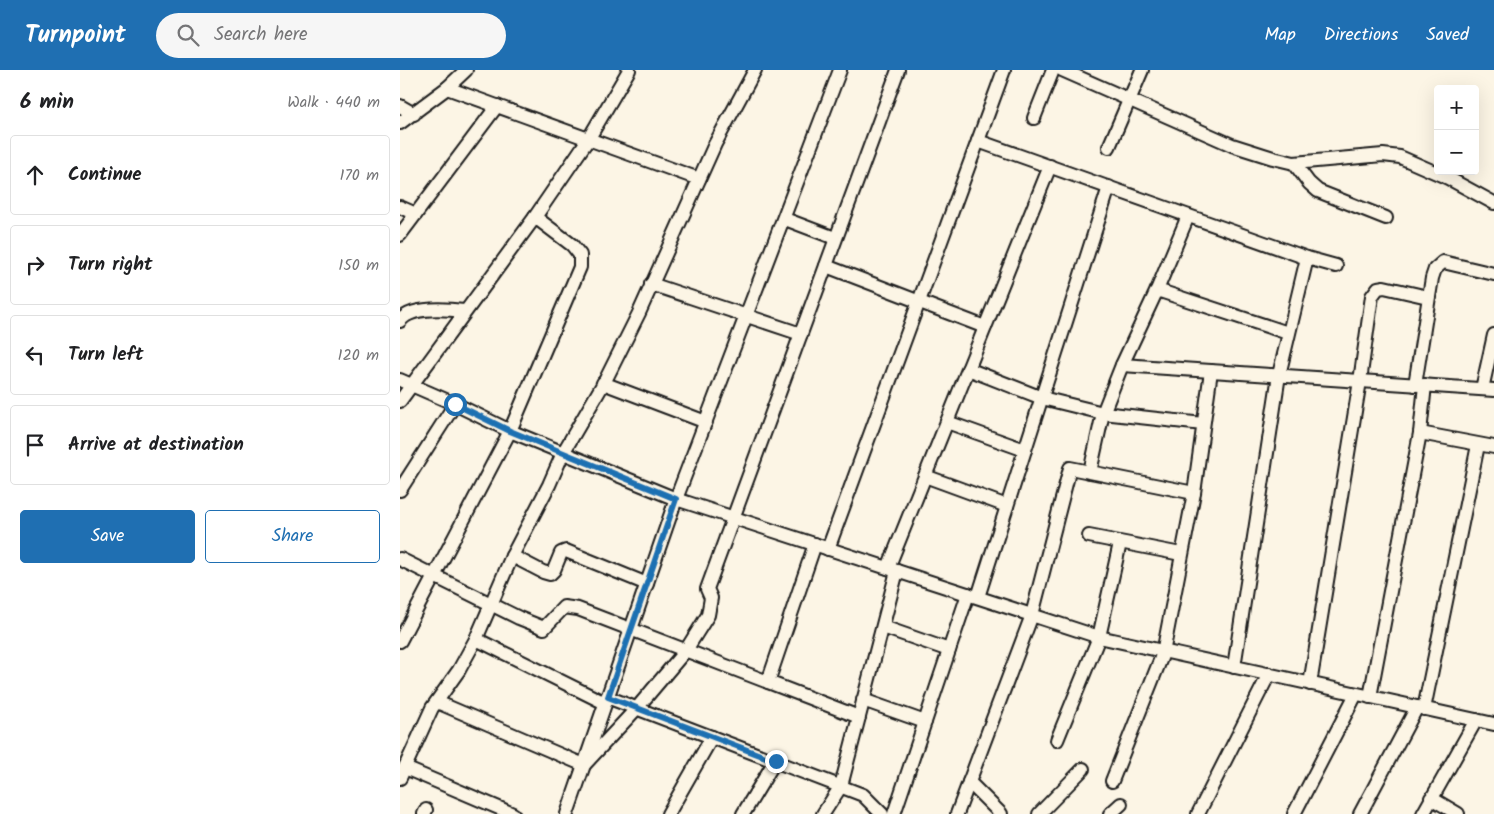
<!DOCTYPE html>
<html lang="en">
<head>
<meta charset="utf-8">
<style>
	:root { --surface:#fff; --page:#f6f6f6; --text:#202124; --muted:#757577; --line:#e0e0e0; --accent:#1f6fb2 }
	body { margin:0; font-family:Kalam,sans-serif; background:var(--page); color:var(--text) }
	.controls { position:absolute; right:15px; top:15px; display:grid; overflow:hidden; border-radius:5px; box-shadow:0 5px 20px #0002 }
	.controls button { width:45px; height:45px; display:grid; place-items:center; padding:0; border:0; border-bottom:1px solid var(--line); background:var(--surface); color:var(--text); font:25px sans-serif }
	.stop { position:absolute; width:15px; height:15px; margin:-11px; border:4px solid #1f6fb2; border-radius:50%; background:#fff }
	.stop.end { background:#1f6fb2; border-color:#fff; box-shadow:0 1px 5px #0008 }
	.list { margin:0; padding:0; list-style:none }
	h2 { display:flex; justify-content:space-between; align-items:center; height:65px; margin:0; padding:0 20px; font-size:21px }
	h2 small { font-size:16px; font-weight:400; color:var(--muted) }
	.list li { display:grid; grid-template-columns:32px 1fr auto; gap:15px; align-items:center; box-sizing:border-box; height:80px; margin:0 10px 10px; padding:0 10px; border:1px solid var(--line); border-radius:5px }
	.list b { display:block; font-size:19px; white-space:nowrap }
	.list em { font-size:16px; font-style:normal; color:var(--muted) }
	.actions { display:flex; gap:10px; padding:15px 20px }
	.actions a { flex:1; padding:11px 0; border:1px solid var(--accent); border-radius:5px; text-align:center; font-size:18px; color:var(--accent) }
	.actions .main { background:var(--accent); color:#fff }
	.icon { flex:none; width:28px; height:28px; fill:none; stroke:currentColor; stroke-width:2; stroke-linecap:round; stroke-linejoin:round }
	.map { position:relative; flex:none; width:1094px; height:744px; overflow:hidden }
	header { display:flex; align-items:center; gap:30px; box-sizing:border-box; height:70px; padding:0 25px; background:var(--accent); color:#fff }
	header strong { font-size:24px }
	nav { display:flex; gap:28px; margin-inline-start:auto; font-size:18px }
	.search { width:350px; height:45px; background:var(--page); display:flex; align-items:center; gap:12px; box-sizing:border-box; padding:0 18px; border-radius:28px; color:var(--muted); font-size:19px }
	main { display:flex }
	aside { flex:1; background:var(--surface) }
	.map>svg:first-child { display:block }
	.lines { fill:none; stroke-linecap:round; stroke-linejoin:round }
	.minor-casing { stroke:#1c1c1c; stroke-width:16 }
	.minor { stroke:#fcf5e5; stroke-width:12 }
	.route { stroke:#1f6fb2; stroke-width:6 }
</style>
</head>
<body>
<header>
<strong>Turnpoint</strong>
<div class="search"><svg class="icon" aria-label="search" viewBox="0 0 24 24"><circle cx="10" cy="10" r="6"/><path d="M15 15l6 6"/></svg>Search here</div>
<nav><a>Map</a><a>Directions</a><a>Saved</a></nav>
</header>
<main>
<aside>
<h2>6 min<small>Walk · 440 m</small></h2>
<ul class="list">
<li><svg class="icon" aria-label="ahead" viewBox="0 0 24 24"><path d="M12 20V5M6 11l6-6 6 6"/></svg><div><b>Continue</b></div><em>170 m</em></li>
<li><svg class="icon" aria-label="right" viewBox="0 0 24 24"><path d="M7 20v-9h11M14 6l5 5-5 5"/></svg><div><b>Turn right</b></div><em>150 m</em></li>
<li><svg class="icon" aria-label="left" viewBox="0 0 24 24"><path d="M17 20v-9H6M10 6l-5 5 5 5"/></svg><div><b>Turn left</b></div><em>120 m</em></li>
<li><svg class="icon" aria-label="arrive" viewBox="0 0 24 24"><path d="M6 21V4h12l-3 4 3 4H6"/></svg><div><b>Arrive at destination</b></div></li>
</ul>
<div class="actions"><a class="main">Save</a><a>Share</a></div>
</aside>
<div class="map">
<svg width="1094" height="744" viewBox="0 0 1094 744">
	<rect width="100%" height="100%" fill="#fcf5e5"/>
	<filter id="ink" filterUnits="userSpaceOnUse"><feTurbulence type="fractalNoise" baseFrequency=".02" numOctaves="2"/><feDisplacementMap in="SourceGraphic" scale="10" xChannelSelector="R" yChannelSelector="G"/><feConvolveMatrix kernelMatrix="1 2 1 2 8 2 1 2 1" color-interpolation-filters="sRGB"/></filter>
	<g filter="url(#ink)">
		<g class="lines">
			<defs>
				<g id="minor">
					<polyline points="662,0 832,75 873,88 894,93 983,85 1000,87 1048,108 1094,133"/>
					<polyline points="47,18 299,109"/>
					<polyline points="0,36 14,44"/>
					<polyline points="634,48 653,0"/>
					<polyline points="0,53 47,18 66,0"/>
					<polyline points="578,71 907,188 936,196"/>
					<polyline points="709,77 742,0"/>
					<polyline points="894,93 909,113 918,121 986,148"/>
					<polyline points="0,137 16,144"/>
					<polyline points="385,149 435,168"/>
					<polyline points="0,165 97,36"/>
					<polyline points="426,196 585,257"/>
					<polyline points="251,214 401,264"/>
					<polyline points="757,220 888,263"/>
					<path d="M0,251C11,236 47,239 64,241"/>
					<polyline points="722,295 1094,320"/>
					<polyline points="568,299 642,328 703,343 803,354"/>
					<polyline points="0,310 55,334 110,361 276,429 699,567 1094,654"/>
					<polyline points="203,313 306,352"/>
					<polyline points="1015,315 1032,208 1035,199 1043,192 1094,204"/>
					<polyline points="1082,319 1094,265"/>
					<polyline points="0,331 135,147 189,68 229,0"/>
					<polyline points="547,352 625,380"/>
					<polyline points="1020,363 1094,377"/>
					<polyline points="690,402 794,423"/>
					<polyline points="525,406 607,436"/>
					<polyline points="0,420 55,334"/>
					<polyline points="689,466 781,484"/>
					<polyline points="428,479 604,0"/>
					<polyline points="112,486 143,502 150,504 154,500 161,483 166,481 247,514"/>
					<polyline points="0,489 119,548 144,558 164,537 178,539 459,647"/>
					<polyline points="488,498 650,96"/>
					<polyline points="578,527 709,117"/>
					<polyline points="483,557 549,580"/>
					<polyline points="76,569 205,633"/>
					<polyline points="0,571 110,361 180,197 180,185 172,175 135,147"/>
					<polyline points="834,597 879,305 907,188"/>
					<polyline points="368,612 415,474"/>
					<polyline points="910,614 960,311 972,226 978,218 984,217 1028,227"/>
					<polyline points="207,627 463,725 482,744"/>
					<polyline points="970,627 1020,363 1025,315"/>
					<polyline points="463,630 525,652"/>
					<polyline points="37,632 184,695 237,638 286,580 308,545 311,528 307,519 498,0"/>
					<polyline points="1024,639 1078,375"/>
					<polyline points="657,670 699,567 720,473"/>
					<polyline points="5,698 113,744"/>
					<polyline points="0,708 32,638 59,600 76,569 112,486 149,415 163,383 206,309 239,243 315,74 355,0"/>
					<polyline points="712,711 763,583 794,423 811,301"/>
					<polyline points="569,712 601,744"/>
					<polyline points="1031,728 1058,744"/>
					<polyline points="24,744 26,740"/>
					<polyline points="167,744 276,429 440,0"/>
					<polyline points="268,744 312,667"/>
					<polyline points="343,744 375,691"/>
					<polyline points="423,744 441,716 497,501"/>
					<polyline points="494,744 568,524"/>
					<polyline points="557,744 632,545 670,398 690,402 703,343 722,295 757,220 788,146"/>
					<polyline points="639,744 683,699"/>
					<polyline points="710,744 721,734"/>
					<polyline points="798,744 869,604"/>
					<polyline points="894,744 956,624"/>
					<polyline points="960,744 1017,637"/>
					<polyline points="1023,744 1076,650"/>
				</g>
			</defs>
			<use href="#minor" class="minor-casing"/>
			<use href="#minor" class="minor"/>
		</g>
	</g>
	<g class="lines" filter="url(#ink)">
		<polyline class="route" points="55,334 110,361 276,429 208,627 376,691"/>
	</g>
</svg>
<div class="controls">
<button>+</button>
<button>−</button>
</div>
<div class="stop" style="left:55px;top:334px"></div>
<div class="stop end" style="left:376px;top:691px"></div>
</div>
</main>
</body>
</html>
